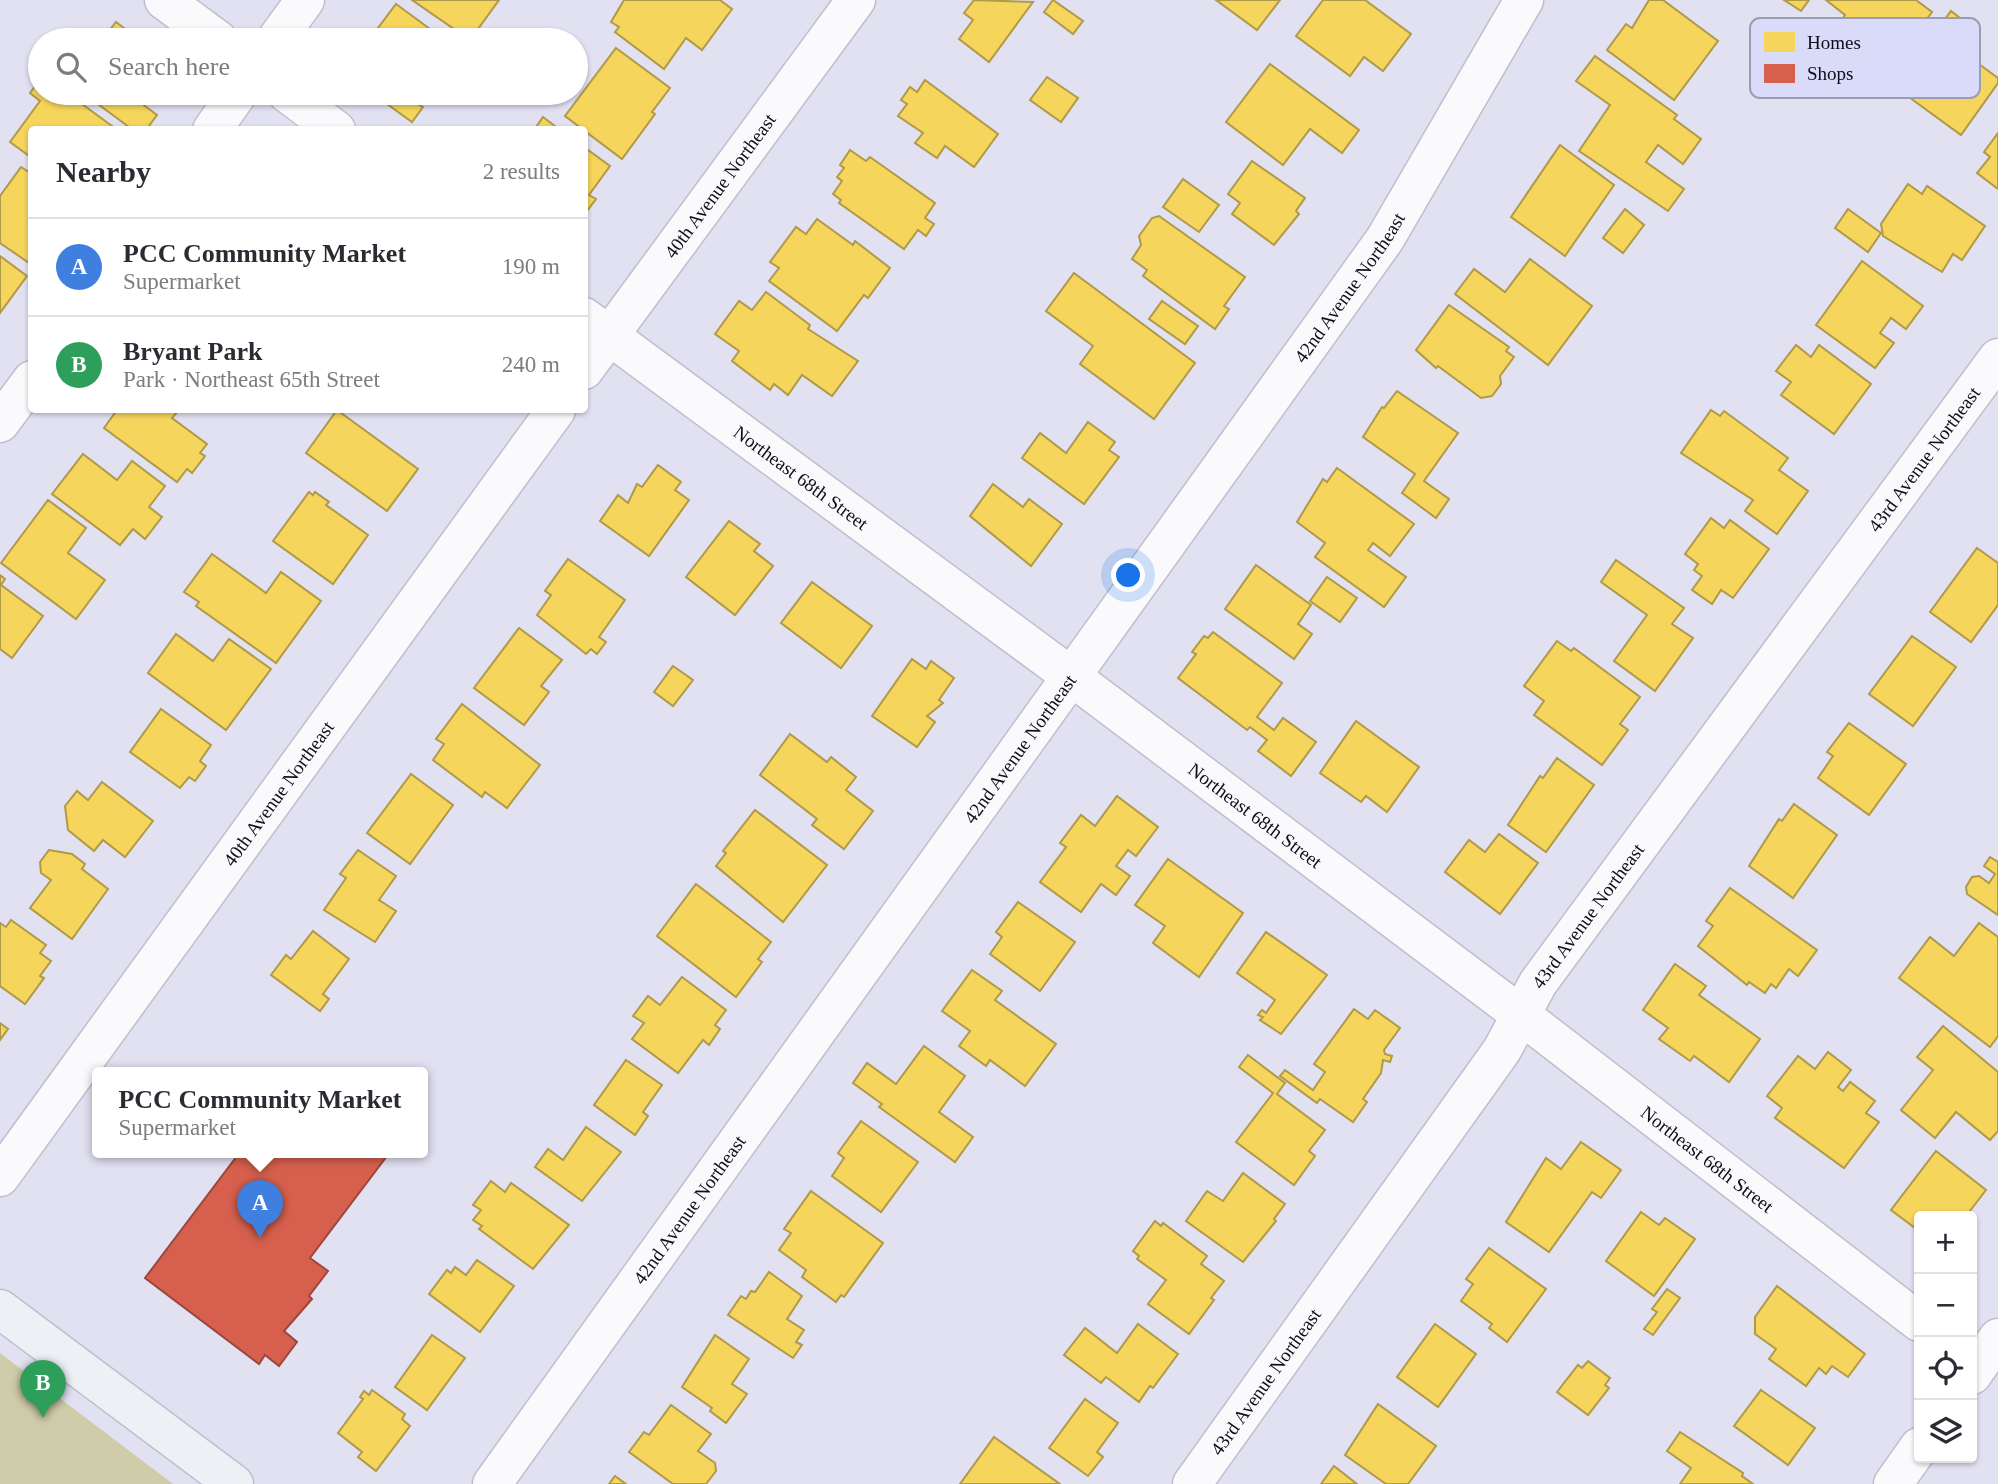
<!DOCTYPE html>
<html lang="en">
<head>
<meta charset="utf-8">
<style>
	:root { --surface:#fff; --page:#f7f7f7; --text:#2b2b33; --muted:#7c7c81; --line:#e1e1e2; --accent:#585766 }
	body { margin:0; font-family:Georgia,serif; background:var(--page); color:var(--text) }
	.controls { position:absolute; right:21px; bottom:21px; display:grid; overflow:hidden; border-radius:7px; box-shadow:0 2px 5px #0004 }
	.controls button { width:63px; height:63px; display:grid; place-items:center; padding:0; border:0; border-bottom:2px solid var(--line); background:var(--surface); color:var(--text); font:35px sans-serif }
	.you { position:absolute; left:1129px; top:576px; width:24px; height:24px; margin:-18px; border:5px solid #fff; border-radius:50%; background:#1a73e8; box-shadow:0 0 0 10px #1a73e833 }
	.badge { display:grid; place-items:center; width:46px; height:46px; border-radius:50%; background:var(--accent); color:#fff; font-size:23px; font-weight:700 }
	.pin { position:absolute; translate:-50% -58px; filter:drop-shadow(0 2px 4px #0008) }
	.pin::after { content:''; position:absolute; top:37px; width:24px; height:21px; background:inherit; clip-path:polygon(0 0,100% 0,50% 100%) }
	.popup { position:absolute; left:92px; top:1067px; width:336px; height:91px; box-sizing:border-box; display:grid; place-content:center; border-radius:7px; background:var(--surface); filter:drop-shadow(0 2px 5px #0005); font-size:23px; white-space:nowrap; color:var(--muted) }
	.popup b { font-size:26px; color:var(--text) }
	.popup::after { content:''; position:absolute; left:50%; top:100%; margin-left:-14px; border:14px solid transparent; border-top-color:var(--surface) }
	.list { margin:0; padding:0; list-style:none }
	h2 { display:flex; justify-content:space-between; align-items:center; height:91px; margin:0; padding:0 28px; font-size:30px }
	h2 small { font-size:23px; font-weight:400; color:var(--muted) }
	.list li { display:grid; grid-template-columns:46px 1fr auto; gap:21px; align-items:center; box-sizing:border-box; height:98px; padding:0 28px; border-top:2px solid var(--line) }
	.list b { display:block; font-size:26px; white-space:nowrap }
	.list p { margin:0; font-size:23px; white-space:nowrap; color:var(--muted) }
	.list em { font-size:23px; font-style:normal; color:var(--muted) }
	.icon { flex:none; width:38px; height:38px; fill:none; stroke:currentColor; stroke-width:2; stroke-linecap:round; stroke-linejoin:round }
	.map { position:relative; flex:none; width:1998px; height:1484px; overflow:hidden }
	.search { position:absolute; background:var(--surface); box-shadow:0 2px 5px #0004; left:28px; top:28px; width:560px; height:77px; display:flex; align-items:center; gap:18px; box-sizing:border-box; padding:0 24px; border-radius:38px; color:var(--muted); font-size:26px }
	.panel { position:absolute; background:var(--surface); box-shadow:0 2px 5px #0004; left:28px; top:126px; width:560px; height:287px; border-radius:7px }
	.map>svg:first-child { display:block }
	.green { fill:#cecca9 }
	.homes { fill:#f6d55c; stroke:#b09948; stroke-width:2 }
	.shops { fill:#d6604d; stroke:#9a473e; stroke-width:2 }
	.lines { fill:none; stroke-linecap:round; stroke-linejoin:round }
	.minor-casing { stroke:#bebecd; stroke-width:41 }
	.tertiary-casing { stroke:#bebecd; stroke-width:41 }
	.secondary-casing { stroke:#bebecd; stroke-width:41 }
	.minor { stroke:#fafafd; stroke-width:38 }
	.tertiary { stroke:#fafafd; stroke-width:38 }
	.secondary { stroke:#edf1f5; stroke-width:38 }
	.labels { text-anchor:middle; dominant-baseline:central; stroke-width:7; stroke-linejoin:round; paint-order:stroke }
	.street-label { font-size:19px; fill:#0e0d1a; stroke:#dadaf9 }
	.key { fill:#dadaf9; stroke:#9d9cb6; stroke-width:2 }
	.key-label { font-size:19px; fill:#0e0d1a }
</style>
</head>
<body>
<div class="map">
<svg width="1998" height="1484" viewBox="0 0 1998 1484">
	<rect width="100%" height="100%" fill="#e1e1f2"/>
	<polygon class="green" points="0,1353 173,1484 0,1484"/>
	<g class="homes">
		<polygon points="412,0 499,0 470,40"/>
		<polygon points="624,0 720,0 732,9 702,50 686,38 664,69 615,32 619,27 611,22"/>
		<polygon points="974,0 1033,2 989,62 959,39 973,20 964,13"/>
		<polygon points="1053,0 1083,21 1073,34 1044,12"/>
		<polygon points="1216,0 1280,0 1257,30"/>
		<polygon points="1323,0 1365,0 1411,34 1383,71 1364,57 1350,76 1296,36"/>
		<polygon points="1649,0 1663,0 1718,41 1674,100 1607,50 1626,24 1632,28"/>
		<polygon points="1784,0 1809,0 1801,11"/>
		<polygon points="1826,0 1916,0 1932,12 1900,55 1876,38 1866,52 1835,29 1845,15"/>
		<polygon points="396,4 445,40 369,40"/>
		<polygon points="1951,11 1976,30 1961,51 1998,78 1998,83 1961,135 1902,92 1904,89 1899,86 1908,74 1914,78 1933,52 1925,46"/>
		<polygon points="116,22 140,40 102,40"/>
		<polygon points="616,48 670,88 652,112 655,114 622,159 565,116"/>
		<polygon points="1595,56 1677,115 1674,119 1701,139 1683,164 1658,145 1646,162 1684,189 1668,211 1579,151 1610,105 1576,81"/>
		<polygon points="1270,64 1359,130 1342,153 1310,129 1283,165 1226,122"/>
		<polygon points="1047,77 1078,98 1061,122 1030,100"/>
		<polygon points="40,79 40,93 67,93 116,129 32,130 32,158 10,142 40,101 30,93"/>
		<polygon points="925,80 998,134 974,167 945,146 937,158 915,143 923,133 898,116 907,104 901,100 910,87 917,92"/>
		<polygon points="83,93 142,93 137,100 157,115 146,130 133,130"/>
		<polygon points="372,93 421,93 414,102 423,107 412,122"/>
		<polygon points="543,117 560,130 534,130"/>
		<polygon points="1998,133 1998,189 1977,173 1990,157 1984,152"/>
		<polygon points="1560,145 1614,185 1565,256 1511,217"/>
		<polygon points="584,147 610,166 589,195 596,199 584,215"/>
		<polygon points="850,150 866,161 870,157 935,203 925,218 934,224 926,236 918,230 904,249 839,203 841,200 833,194 842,181 837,177 844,168 840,165"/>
		<polygon points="1252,161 1305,198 1296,211 1299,214 1274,245 1232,214 1240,203 1228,194"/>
		<polygon points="21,167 32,174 32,265 0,243 0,196"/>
		<polygon points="1183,179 1219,205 1199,232 1163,207"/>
		<polygon points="1908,184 1922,194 1927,186 1985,226 1962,260 1953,254 1942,272 1883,236 1881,224"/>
		<polygon points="1625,209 1644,225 1623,253 1603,238"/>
		<polygon points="1848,209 1881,233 1868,252 1835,228"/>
		<polygon points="1159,216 1245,277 1224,306 1229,309 1215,329 1143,276 1147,270 1132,259 1141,245 1139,236 1152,218"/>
		<polygon points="817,219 853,245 855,241 890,268 868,298 864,295 837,331 769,281 779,268 770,262 796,227 806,234"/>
		<polygon points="0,256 27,276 0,313"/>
		<polygon points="1530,259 1592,306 1548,365 1455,294 1474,269 1505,292"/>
		<polygon points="1862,261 1923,306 1906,329 1891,318 1880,333 1894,343 1875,368 1816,325"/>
		<polygon points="1074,273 1195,363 1154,419 1080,364 1093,346 1046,311"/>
		<polygon points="766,292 810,325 808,329 858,361 832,396 802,375 788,395 774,384 770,390 732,361 739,351 715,334 739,301 752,310"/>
		<polygon points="1162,301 1198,326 1185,344 1149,319"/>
		<polygon points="1449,305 1509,347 1506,351 1514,357 1500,376 1501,384 1492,396 1481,398 1438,366 1436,368 1416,350"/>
		<polygon points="1796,345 1811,357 1819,345 1871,384 1834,434 1781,395 1791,382 1776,371"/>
		<polygon points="1397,391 1458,433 1424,481 1449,499 1436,518 1402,493 1415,474 1363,437 1382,407 1384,408"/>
		<polygon points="117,410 179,410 172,418 207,444 200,453 205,456 192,473 187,469 177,482 104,428"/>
		<polygon points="337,410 418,469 387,511 306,453"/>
		<polygon points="1711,410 1720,416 1724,411 1788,458 1779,470 1808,491 1777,534 1745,511 1753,500 1681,453"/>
		<polygon points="1088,422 1115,442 1109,450 1119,457 1084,504 1022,458 1040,433 1066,453"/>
		<polygon points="83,454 117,480 132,461 165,486 149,507 162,517 145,539 133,529 120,545 52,494"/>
		<polygon points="658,465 681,482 675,490 689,500 649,556 600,521 618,495 628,503 637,484 642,487"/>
		<polygon points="1337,468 1414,524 1390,556 1373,543 1368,550 1406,577 1384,607 1315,557 1325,543 1297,522 1323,479 1327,482"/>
		<polygon points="993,484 1023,507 1029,499 1062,524 1031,566 970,516"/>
		<polygon points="309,492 313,495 315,492 329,502 326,505 368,535 333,584 273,541"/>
		<polygon points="48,500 86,528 68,553 105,580 76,619 1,563"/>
		<polygon points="1711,518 1724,528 1730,520 1769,549 1733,598 1721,590 1712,604 1692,590 1702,576 1694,570 1698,564 1685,554"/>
		<polygon points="729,521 760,544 754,551 773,566 735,615 686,577"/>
		<polygon points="1977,548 1998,563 1998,605 1971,642 1930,612"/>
		<polygon points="212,554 266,593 281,572 321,601 276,663 196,606 199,602 184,592"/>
		<polygon points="568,559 625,600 599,637 606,642 597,654 591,649 586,654 537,615 551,595 545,591"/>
		<polygon points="1616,560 1684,608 1672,624 1693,638 1655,691 1614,661 1647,615 1601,582"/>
		<polygon points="1256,565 1311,605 1298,624 1312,634 1294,659 1225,609"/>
		<polygon points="0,575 5,579 1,585 43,616 12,658 0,649"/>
		<polygon points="1327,577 1357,598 1340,622 1310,601"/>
		<polygon points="812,582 872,626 841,668 781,623"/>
		<polygon points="519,628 562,660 541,686 549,692 524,725 474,688"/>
		<polygon points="1213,632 1282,683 1257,717 1274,730 1283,718 1316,742 1291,776 1258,751 1267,740 1250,727 1247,730 1178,678 1196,654 1192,652 1204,636 1208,638"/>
		<polygon points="176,634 213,661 229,639 271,669 226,730 148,673"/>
		<polygon points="1912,636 1956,667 1913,726 1869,694"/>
		<polygon points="1557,641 1571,651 1574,648 1640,697 1620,724 1628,730 1602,765 1534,715 1544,701 1524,686"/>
		<polygon points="912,659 926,669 931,661 954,678 939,700 943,703 927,716 935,722 917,747 872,716"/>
		<polygon points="673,666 693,680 673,706 654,692"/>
		<polygon points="462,704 540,765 507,808 485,792 482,797 433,760 444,744 436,739"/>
		<polygon points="161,709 211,745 200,761 206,766 195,781 189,777 180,788 130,752"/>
		<polygon points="1356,721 1419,767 1387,812 1366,796 1361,802 1320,773"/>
		<polygon points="1849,723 1906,764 1869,815 1818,778 1833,756 1827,752"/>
		<polygon points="790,734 827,762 831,757 856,777 846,790 873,811 844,849 812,825 817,819 760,775"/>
		<polygon points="1557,758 1594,785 1546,852 1508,825 1540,776 1543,778"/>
		<polygon points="411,774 453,805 410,864 367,833"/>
		<polygon points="102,782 153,821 125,857 103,840 94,851 68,830 65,806 77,791 88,800"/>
		<polygon points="1117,796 1158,827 1136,856 1128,850 1116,866 1130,876 1116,895 1101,884 1081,912 1040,882 1066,847 1060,843 1081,815 1095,826"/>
		<polygon points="1794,804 1837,835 1793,898 1749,866 1779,819 1782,821"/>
		<polygon points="755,810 827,865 783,922 716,866 726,853 723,851"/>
		<polygon points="1499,834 1538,863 1500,914 1445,872 1469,840 1485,852"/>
		<polygon points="49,850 72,854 85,864 82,869 108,889 72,939 30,908 51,880 41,873 40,862"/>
		<polygon points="358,850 396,876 379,900 396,911 375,942 324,910 346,878 340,874"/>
		<polygon points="1990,857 1998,862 1998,915 1967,894 1966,887 1972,877 1979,876 1989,883 1995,874 1984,866"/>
		<polygon points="1168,859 1243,913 1199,977 1153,943 1165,926 1135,905"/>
		<polygon points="696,884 771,942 758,959 762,962 736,997 657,936"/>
		<polygon points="1730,888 1817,950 1798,976 1789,969 1776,988 1771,984 1765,993 1749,982 1747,985 1698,946 1713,926 1706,921"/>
		<polygon points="1018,902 1075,942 1040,991 990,954 1002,937 996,932"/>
		<polygon points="11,920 46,945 40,953 51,961 40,976 44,978 25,1004 0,986 0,923 6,927"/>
		<polygon points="1979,923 1998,937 1998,1036 1990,1047 1899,978 1930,937 1954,956"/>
		<polygon points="313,931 349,959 323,994 329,999 320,1011 271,975 286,955 291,959"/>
		<polygon points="1266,932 1327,975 1281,1034 1260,1020 1263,1017 1258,1015 1262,1010 1266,1013 1275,1000 1237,973"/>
		<polygon points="1675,964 1706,986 1699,995 1760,1039 1729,1082 1694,1056 1690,1061 1659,1039 1668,1028 1643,1010"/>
		<polygon points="972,970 1002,991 995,1000 1056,1044 1025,1086 990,1060 986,1066 959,1046 970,1031 942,1011"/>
		<polygon points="682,977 726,1010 715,1025 720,1029 709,1045 703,1040 678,1073 632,1039 644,1023 633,1016 648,996 660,1005"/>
		<polygon points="1354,1009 1368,1019 1375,1010 1400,1028 1384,1050 1385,1054 1392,1056 1390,1062 1383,1060 1381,1073 1363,1099 1367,1102 1353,1122 1320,1099 1317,1103 1280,1076 1285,1070 1313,1090 1325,1072 1314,1064"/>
		<polygon points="0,1023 8,1029 0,1040"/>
		<polygon points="1943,1026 1998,1072 1998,1131 1990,1140 1956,1112 1935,1138 1901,1110 1933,1070 1917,1057"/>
		<polygon points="924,1046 965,1076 939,1112 973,1137 955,1162 879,1107 882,1104 853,1083 867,1063 896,1084"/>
		<polygon points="1828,1052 1851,1070 1838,1087 1843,1091 1850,1082 1875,1101 1866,1113 1879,1122 1844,1168 1775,1118 1782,1108 1767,1096 1798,1056 1815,1069"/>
		<polygon points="1248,1055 1285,1083 1277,1094 1325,1130 1309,1151 1315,1156 1294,1185 1236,1142 1273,1093 1239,1067"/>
		<polygon points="626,1060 662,1085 643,1112 648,1116 635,1135 594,1105"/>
		<polygon points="861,1121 918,1162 881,1212 832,1176 844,1158 838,1153"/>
		<polygon points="586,1127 621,1152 582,1201 535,1167 548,1149 563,1160"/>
		<polygon points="1581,1142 1621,1170 1601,1198 1592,1192 1549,1252 1506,1222 1546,1158 1561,1169"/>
		<polygon points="1936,1151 1986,1190 1966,1216 1919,1216 1919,1231 1891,1210"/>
		<polygon points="1243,1173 1285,1204 1274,1219 1276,1221 1243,1262 1186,1221 1207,1191 1223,1201"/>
		<polygon points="491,1181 505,1192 511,1183 569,1225 533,1269 479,1229 482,1226 473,1220 481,1210 473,1205"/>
		<polygon points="811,1191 883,1243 844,1297 841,1295 836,1302 802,1277 806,1270 779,1250 791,1233 784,1229"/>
		<polygon points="1641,1212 1659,1225 1665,1218 1695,1239 1654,1296 1606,1261"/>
		<polygon points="1155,1221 1161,1226 1163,1223 1207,1256 1201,1264 1224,1281 1211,1298 1214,1300 1189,1334 1148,1304 1166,1280 1137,1259 1139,1256 1133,1251"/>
		<polygon points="1489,1248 1546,1289 1507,1342 1489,1328 1492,1324 1461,1301 1473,1284 1466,1279"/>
		<polygon points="477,1260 514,1286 480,1332 429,1294 447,1270 451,1273 455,1267 466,1275"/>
		<polygon points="769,1272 802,1296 787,1319 804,1330 796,1342 802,1345 793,1358 728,1315 741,1296 746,1299 751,1291 755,1292"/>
		<polygon points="1777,1286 1865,1354 1848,1377 1832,1366 1826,1374 1819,1368 1806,1386 1769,1359 1776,1349 1755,1334 1755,1317"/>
		<polygon points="1667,1289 1680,1298 1653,1335 1644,1329 1657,1312 1652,1309"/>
		<polygon points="1138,1324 1178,1354 1153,1388 1150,1386 1139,1402 1106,1377 1101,1383 1064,1355 1085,1328 1117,1353"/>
		<polygon points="1435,1324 1476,1354 1438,1407 1397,1377"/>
		<polygon points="432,1335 465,1358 427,1410 395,1387"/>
		<polygon points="715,1335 749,1359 732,1384 747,1394 726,1423 710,1411 712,1408 682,1387"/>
		<polygon points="1588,1361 1610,1378 1605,1385 1609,1388 1588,1415 1557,1392 1578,1365 1582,1368"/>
		<polygon points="372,1390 405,1414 402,1419 410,1426 376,1471 358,1457 362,1452 338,1433 363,1399 360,1397 364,1391 369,1395"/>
		<polygon points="1761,1390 1815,1428 1788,1465 1734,1426"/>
		<polygon points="1085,1399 1118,1423 1097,1452 1103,1457 1088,1476 1049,1448"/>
		<polygon points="1378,1404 1436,1446 1408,1484 1386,1484 1345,1455"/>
		<polygon points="671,1405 711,1434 698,1451 715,1463 716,1471 706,1484 673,1484 629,1452 644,1432 649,1435"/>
		<polygon points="1680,1432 1743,1473 1742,1476 1753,1484 1680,1484 1691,1468 1667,1451"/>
		<polygon points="994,1437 1060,1484 960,1484"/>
		<polygon points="1334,1466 1357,1484 1321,1484"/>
		<polygon points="615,1476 626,1484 609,1484"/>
	</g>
	<polygon class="shops" points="240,1152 390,1152 310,1258 328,1271 309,1296 312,1299 284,1331 297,1342 279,1366 265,1355 259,1364 145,1278"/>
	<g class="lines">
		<defs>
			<g id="minor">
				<polyline points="164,0 218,40"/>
				<polyline points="276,40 305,0"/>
				<polyline points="287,93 336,130"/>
				<polyline points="212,130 238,93"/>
				<path id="s1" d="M584,317L1072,677L1521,1015L1919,1322"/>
				<polyline points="0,423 32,380"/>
				<polyline points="1972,1375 1998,1338"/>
				<path id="s2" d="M492,1484L1385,239L1524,0"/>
				<path id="s3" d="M1192,1484L1502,1050L1538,983L1998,358"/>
				<polyline points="1893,1484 1919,1447"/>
			</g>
			<g id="tertiary">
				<path id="s4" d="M584,370L856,0"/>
				<path id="s5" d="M0,1177L556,410"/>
			</g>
			<polyline id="secondary" points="0,1309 234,1484"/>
		</defs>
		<use href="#minor" class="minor-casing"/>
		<use href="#tertiary" class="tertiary-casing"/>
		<use href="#secondary" class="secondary-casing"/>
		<use href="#minor" class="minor"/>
		<use href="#tertiary" class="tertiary"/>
		<use href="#secondary" class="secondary"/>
	</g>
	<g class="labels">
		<g class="street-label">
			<text stroke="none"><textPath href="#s4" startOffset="229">40th Avenue Northeast</textPath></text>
			<text stroke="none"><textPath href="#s2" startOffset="1472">42nd Avenue Northeast</textPath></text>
			<text stroke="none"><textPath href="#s3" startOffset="1260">43rd Avenue Northeast</textPath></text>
			<text stroke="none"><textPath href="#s1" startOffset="270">Northeast 68th Street</textPath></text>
			<text stroke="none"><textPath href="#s2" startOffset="905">42nd Avenue Northeast</textPath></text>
			<text stroke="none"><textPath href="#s5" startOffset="474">40th Avenue Northeast</textPath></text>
			<text stroke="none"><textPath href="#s1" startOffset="836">Northeast 68th Street</textPath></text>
			<text stroke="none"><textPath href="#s3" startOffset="693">43rd Avenue Northeast</textPath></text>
			<text stroke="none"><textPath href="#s1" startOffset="1404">Northeast 68th Street</textPath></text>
			<text stroke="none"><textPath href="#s2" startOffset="338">42nd Avenue Northeast</textPath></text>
			<text stroke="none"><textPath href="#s3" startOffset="126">43rd Avenue Northeast</textPath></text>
		</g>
	</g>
	<rect x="1750" y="18" width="230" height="80" rx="10" class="key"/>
	<rect x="1764" y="32" width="31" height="20" fill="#f6d55c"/>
	<rect x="1764" y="64" width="31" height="19" fill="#d6604d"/>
	<g class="key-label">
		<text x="1807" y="49">Homes</text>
		<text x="1807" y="80">Shops</text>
	</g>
</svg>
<div class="controls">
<button>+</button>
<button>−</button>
<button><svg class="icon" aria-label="locate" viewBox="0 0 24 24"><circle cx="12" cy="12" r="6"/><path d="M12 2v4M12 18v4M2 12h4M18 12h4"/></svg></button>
<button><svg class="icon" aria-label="layers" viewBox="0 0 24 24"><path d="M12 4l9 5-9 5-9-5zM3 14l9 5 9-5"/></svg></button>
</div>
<div class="you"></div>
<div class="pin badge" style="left:260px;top:1238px;background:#3f7fe0">A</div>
<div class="popup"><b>PCC Community Market</b>Supermarket</div>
<div class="pin badge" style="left:43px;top:1418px;background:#2e9e5b">B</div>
<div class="search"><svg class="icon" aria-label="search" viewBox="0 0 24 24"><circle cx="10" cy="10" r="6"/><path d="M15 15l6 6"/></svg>Search here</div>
<section class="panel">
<h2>Nearby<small>2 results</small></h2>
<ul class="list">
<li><span class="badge" style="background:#3f7fe0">A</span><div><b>PCC Community Market</b><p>Supermarket</p></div><em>190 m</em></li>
<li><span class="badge" style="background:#2e9e5b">B</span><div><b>Bryant Park</b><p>Park · Northeast 65th Street</p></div><em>240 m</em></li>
</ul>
</section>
</div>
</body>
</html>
